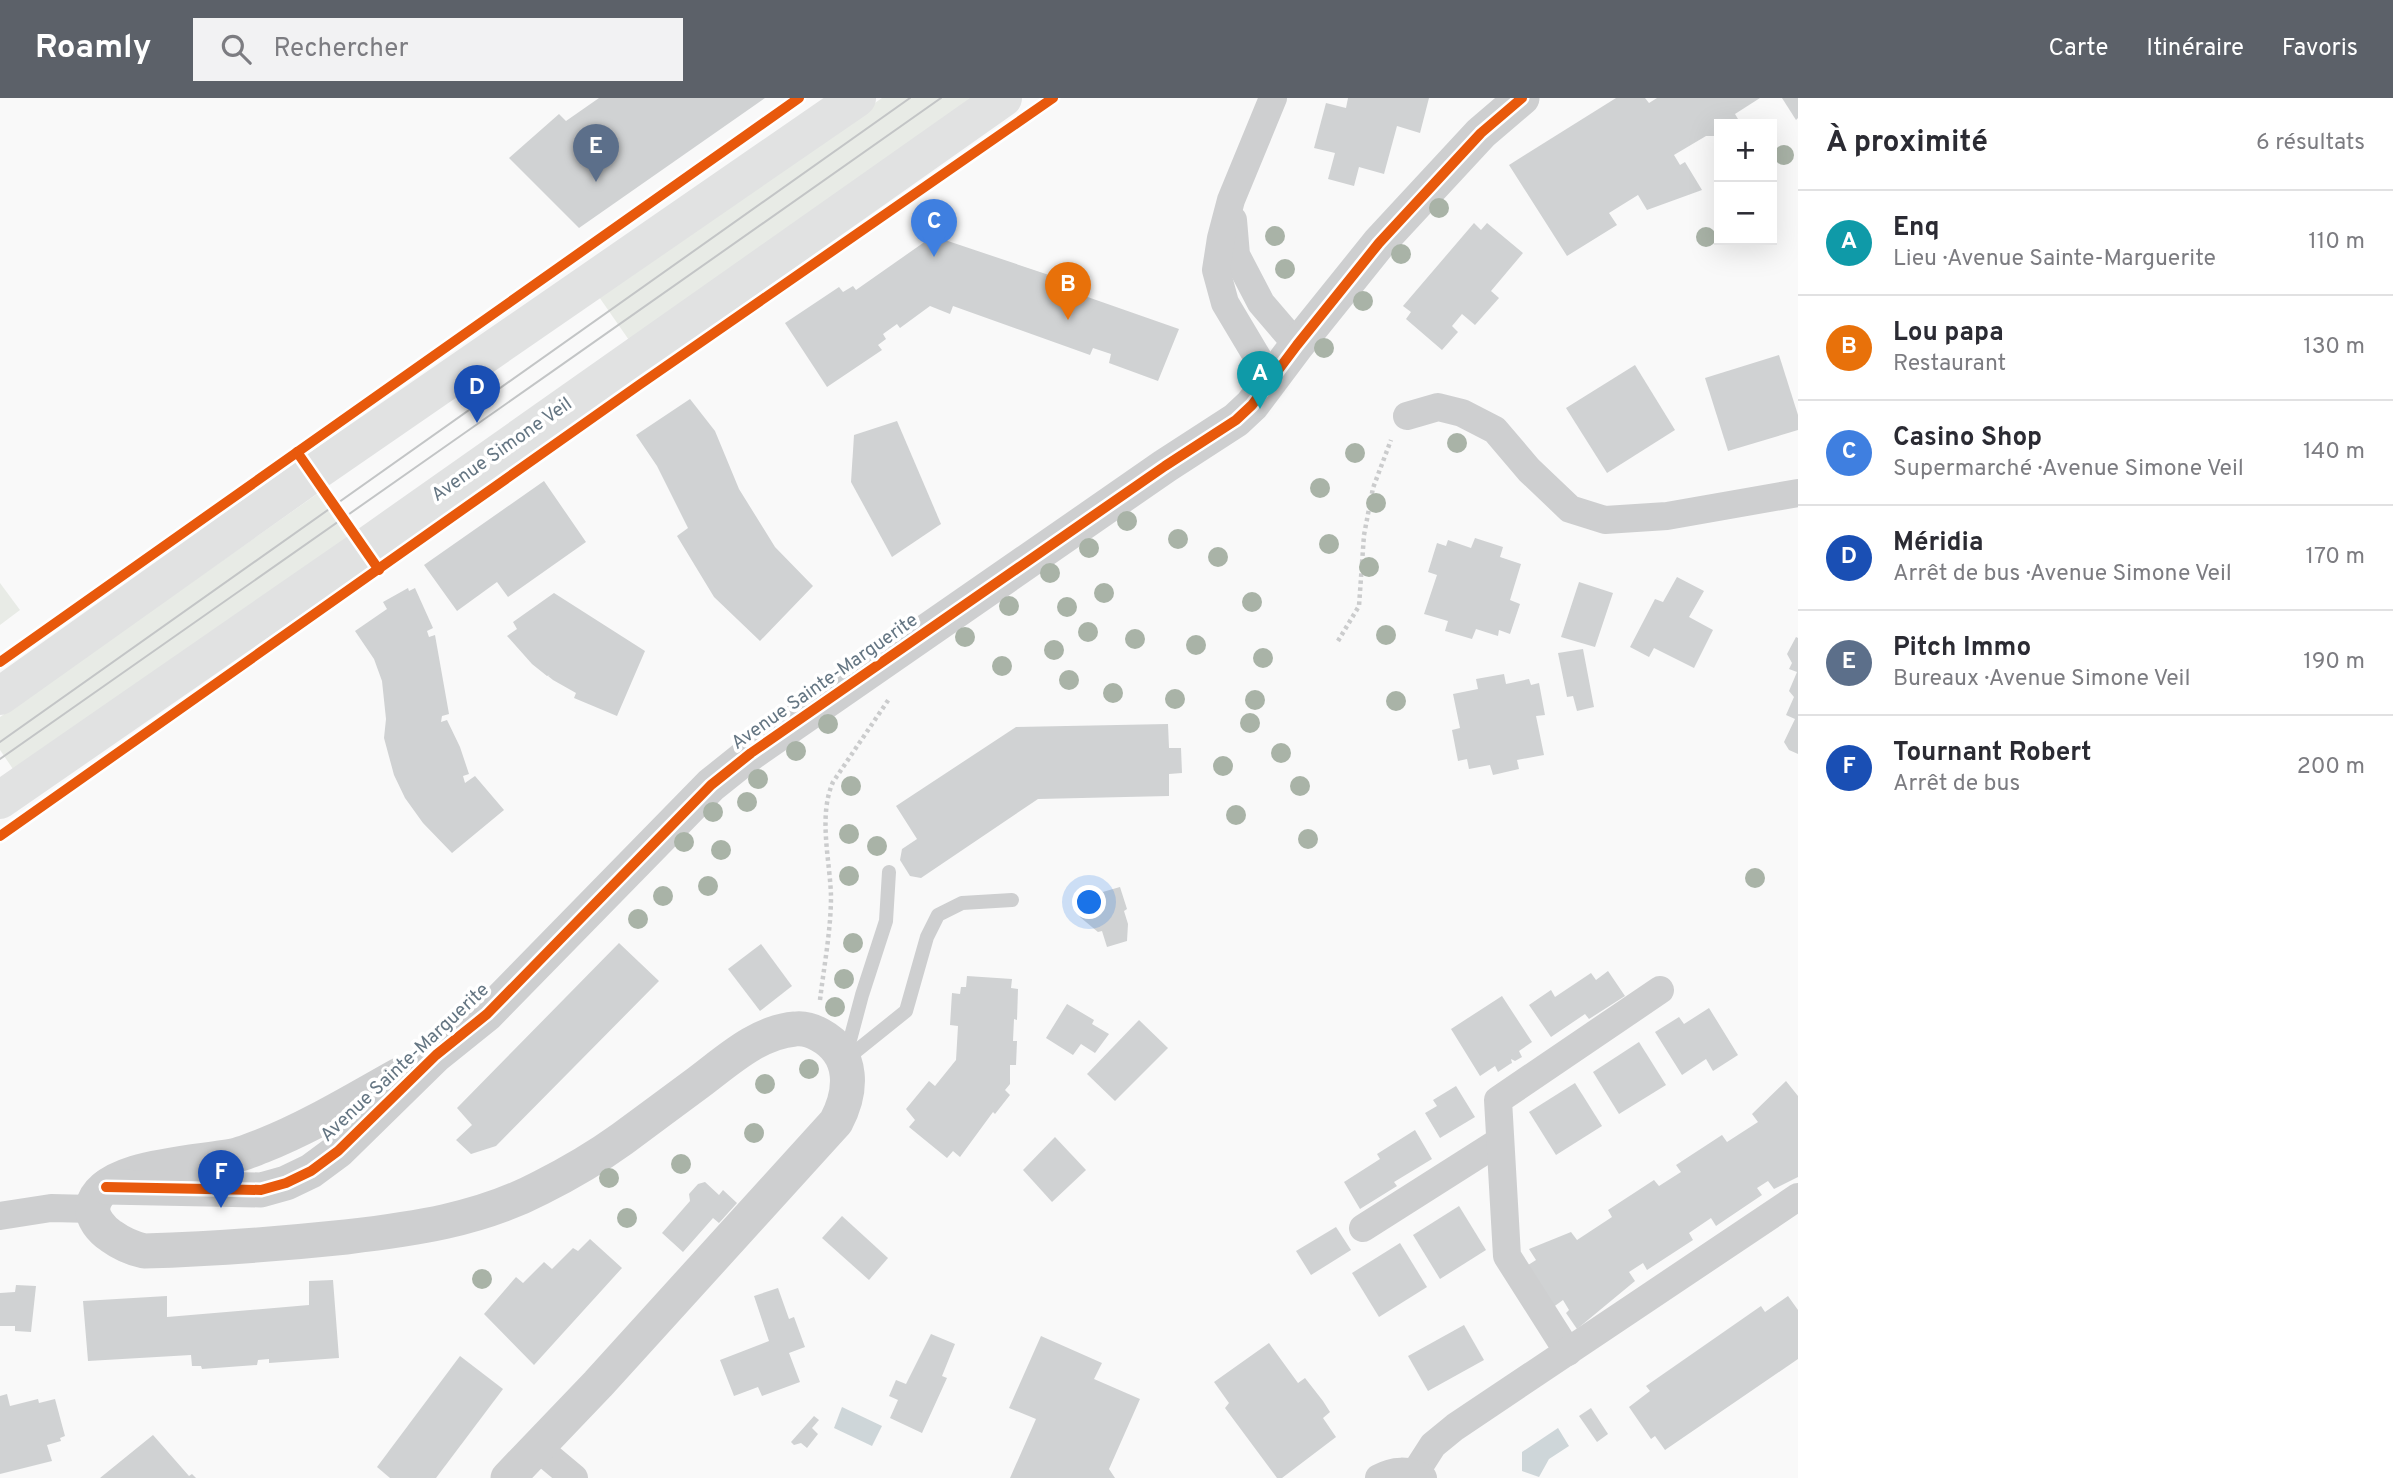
<!DOCTYPE html>
<html lang="fr">
<head>
<meta charset="utf-8">
<style>
	:root { --surface:#fff; --page:#f2f2f3; --text:#2b2b33; --muted:#7c7c81; --line:#e1e1e2; --accent:#5c6169 }
	body { margin:0; font-family:Overpass,sans-serif; background:var(--page); color:var(--text) }
	.controls { position:absolute; right:21px; top:21px; display:grid; overflow:hidden; border-radius:0px; box-shadow:0 7px 28px #0002 }
	.controls button { width:63px; height:63px; display:grid; place-items:center; padding:0; border:0; border-bottom:2px solid var(--line); background:var(--surface); color:var(--text); font:35px sans-serif }
	.you { position:absolute; left:1090px; top:805px; width:24px; height:24px; margin:-18px; border:5px solid #fff; border-radius:50%; background:#1a73e8; box-shadow:0 0 0 10px #1a73e833 }
	.badge { display:grid; place-items:center; width:46px; height:46px; border-radius:50%; background:var(--accent); color:#fff; font-size:23px; font-weight:700 }
	.pin { position:absolute; translate:-50% -58px; filter:drop-shadow(0 2px 4px #0008) }
	.pin::after { content:''; position:absolute; top:37px; width:24px; height:21px; background:inherit; clip-path:polygon(0 0,100% 0,50% 100%) }
	.list { margin:0; padding:0; list-style:none }
	h2 { display:flex; justify-content:space-between; align-items:center; height:91px; margin:0; padding:0 28px; font-size:30px }
	h2 small { font-size:23px; font-weight:400; color:var(--muted) }
	.list li { display:grid; grid-template-columns:46px 1fr auto; gap:21px; align-items:center; box-sizing:border-box; height:105px; padding:0 28px; border-top:2px solid var(--line) }
	.list b { display:block; font-size:26px; white-space:nowrap }
	.list p { margin:0; font-size:23px; white-space:nowrap; color:var(--muted) }
	.list em { font-size:23px; font-style:normal; color:var(--muted) }
	.icon { flex:none; width:38px; height:38px; fill:none; stroke:currentColor; stroke-width:2; stroke-linecap:round; stroke-linejoin:round }
	.map { position:relative; flex:none; width:1798px; height:1380px; overflow:hidden }
	header { display:flex; align-items:center; gap:42px; box-sizing:border-box; height:98px; padding:0 35px; background:var(--accent); color:#fff }
	header strong { font-size:33px }
	nav { display:flex; gap:38px; margin-inline-start:auto; font-size:24px }
	.search { width:490px; height:63px; background:var(--page); display:flex; align-items:center; gap:18px; box-sizing:border-box; padding:0 24px; border-radius:0px; color:var(--muted); font-size:26px }
	main { display:flex }
	aside { flex:1; background:var(--surface) }
	.map>svg:first-child { display:block }
	.green { fill:#e8ebe6 }
	.water { fill:#ced6d9 }
	.building { fill:#d0d2d3 }
	.lines { fill:none; stroke-linecap:round; stroke-linejoin:round }
	.path { stroke:#cbcccd; stroke-width:4.5; stroke-dasharray:3.5 3.5; stroke-linecap:butt }
	.service { stroke:#cecfd0; stroke-width:14 }
	.minor { stroke:#cecfd0; stroke-width:28 }
	.tertiary { stroke:#cecfd0; stroke-width:35 }
	.secondary { stroke:#e1e2e2; stroke-width:38 }
	.tram { stroke:#c3c5c6; stroke-width:2 }
	.cycleway-casing { stroke:#fff; stroke-width:15 }
	.cycleway { stroke:#e8590c; stroke-width:10 }
	.tree { fill:#a9b3a7 }
	.labels { text-anchor:middle; dominant-baseline:central; stroke-width:7; stroke-linejoin:round; paint-order:stroke }
	.street-label { font-size:19px; fill:#657683; stroke:#fff }
</style>
</head>
<body>
<header>
<strong>Roamly</strong>
<div class="search"><svg class="icon" aria-label="search" viewBox="0 0 24 24"><circle cx="10" cy="10" r="6"/><path d="M15 15l6 6"/></svg>Rechercher</div>
<nav><a>Carte</a><a>Itinéraire</a><a>Favoris</a></nav>
</header>
<main>
<div class="map">
<svg width="1798" height="1380" viewBox="0 0 1798 1380">
	<rect width="100%" height="100%" fill="#f9f9f9"/>
	<g class="green">
		<polygon points="882,0 975,0 631,245 597,196 622,181"/>
		<polygon points="317,396 348,441 15,674 0,652 0,619"/>
		<polygon points="0,485 20,512 0,527"/>
	</g>
	<g class="water">
		<polygon points="842,1309 882,1328 872,1348 834,1330"/>
		<polygon points="1558,1330 1569,1348 1549,1361 1539,1379 1522,1373 1522,1354"/>
	</g>
	<g class="building">
		<polygon points="599,0 765,0 579,130 509,60 559,16 566,23"/>
		<polygon points="1348,0 1429,0 1420,35 1397,28 1384,76 1359,69 1354,88 1328,81 1335,55 1314,50 1326,5 1346,10"/>
		<polygon points="1616,0 1645,0 1649,5 1657,0 1760,0 1735,16 1741,26 1719,26 1719,38 1706,38 1674,57 1680,67 1685,64 1702,92 1647,112 1638,97 1609,115 1617,127 1567,158 1509,67"/>
		<polygon points="1782,0 1798,0 1798,20 1796,22"/>
		<polygon points="1474,125 1481,132 1487,125 1523,155 1491,193 1499,200 1475,227 1462,216 1452,228 1458,234 1442,252 1406,221 1411,214 1403,208"/>
		<polygon points="933,138 1061,181 1059,189 1179,231 1158,283 1109,265 1111,256 1093,250 1090,257 953,208 950,216 930,208 900,230 897,226 883,236 886,241 878,247 882,252 827,289 785,225 839,189 843,194 853,188 856,192"/>
		<polygon points="1779,257 1798,317 1798,332 1728,353 1705,280"/>
		<polygon points="1635,267 1675,332 1607,375 1566,310"/>
		<polygon points="690,301 715,333 739,391 775,449 813,488 760,543 714,499 677,438 688,430 657,368 636,337"/>
		<polygon points="897,323 941,426 892,459 851,384 854,337"/>
		<polygon points="544,383 586,444 508,499 497,484 457,513 424,467"/>
		<polygon points="1475,440 1503,449 1500,459 1521,466 1510,502 1520,506 1510,536 1499,532 1498,538 1476,531 1472,541 1445,533 1448,523 1424,516 1437,477 1428,474 1437,445 1446,448 1448,442 1471,450"/>
		<polygon points="1677,479 1704,493 1689,519 1713,532 1694,570 1654,550 1649,559 1630,549 1655,501 1663,504"/>
		<polygon points="1579,484 1613,495 1595,549 1561,539"/>
		<polygon points="408,490 409,493 415,490 433,530 427,533 429,539 435,537 449,616 442,618 441,624 447,622 460,649 469,676 463,678 465,685 475,678 504,712 452,755 423,725 405,700 394,677 384,640 386,621 382,583 374,561 355,533 387,511 383,504"/>
		<polygon points="554,495 645,553 617,618 574,600 576,595 553,582 548,578 550,577 547,578 532,566 507,538 517,531 513,524"/>
		<polygon points="1796,539 1798,540 1798,656 1789,652 1784,644 1795,621 1786,617 1794,599 1789,593 1797,574 1789,571 1792,565 1787,556"/>
		<polygon points="1583,551 1594,609 1577,613 1573,598 1567,599 1558,555"/>
		<polygon points="1504,576 1506,586 1529,581 1531,587 1539,585 1545,617 1536,618 1544,657 1517,662 1519,671 1493,677 1490,667 1469,671 1467,661 1458,663 1452,632 1460,630 1453,596 1478,591 1476,581"/>
		<polygon points="1168,626 1169,650 1181,650 1182,675 1169,676 1169,698 1038,701 921,780 910,778 900,762 902,751 917,741 896,708 1016,629"/>
		<polygon points="1120,789 1127,811 1124,813 1128,826 1127,843 1107,849 1102,833 1098,834 1080,819 1075,802"/>
		<polygon points="619,845 659,883 496,1048 471,1056 456,1042 472,1027 457,1010"/>
		<polygon points="761,846 792,888 760,913 728,871"/>
		<polygon points="1608,873 1625,898 1589,921 1585,916 1551,939 1529,907 1551,892 1555,899 1591,875 1596,882"/>
		<polygon points="967,878 1012,881 1011,890 1018,891 1017,922 1014,921 1013,943 1017,943 1016,967 1010,967 1010,986 1005,992 1010,997 995,1016 993,1014 960,1059 953,1053 947,1060 909,1029 915,1022 906,1011 929,983 935,988 956,962 958,928 950,927 952,895 960,896 961,889 966,889"/>
		<polygon points="1502,898 1532,944 1519,953 1522,959 1515,963 1511,961 1512,965 1510,966 1498,974 1495,968 1480,978 1451,931"/>
		<polygon points="1067,906 1094,922 1092,926 1109,936 1095,955 1081,946 1073,957 1046,940"/>
		<polygon points="1709,910 1738,957 1713,973 1706,961 1682,977 1655,934 1679,919 1684,926"/>
		<polygon points="1139,922 1168,950 1115,1003 1087,976"/>
		<polygon points="1639,944 1666,987 1619,1016 1593,974"/>
		<polygon points="1786,983 1798,998 1798,1079 1774,1091 1768,1083 1757,1090 1762,1097 1716,1128 1711,1120 1689,1135 1693,1142 1647,1172 1643,1165 1629,1174 1635,1183 1577,1231 1566,1215 1569,1212 1563,1202 1552,1210 1525,1169 1536,1162 1529,1151 1571,1134 1577,1142 1612,1119 1608,1112 1654,1082 1659,1088 1681,1074 1676,1067 1722,1037 1727,1044 1758,1024 1752,1016"/>
		<polygon points="1575,985 1602,1028 1556,1057 1529,1014"/>
		<polygon points="1456,988 1475,1019 1440,1040 1425,1015 1437,1008 1433,1002"/>
		<polygon points="1415,1032 1432,1061 1394,1084 1397,1088 1360,1111 1344,1084 1380,1061 1377,1056"/>
		<polygon points="1055,1039 1086,1072 1052,1104 1023,1072"/>
		<polygon points="705,1084 719,1097 723,1092 737,1105 719,1125 713,1120 683,1154 662,1135 690,1103 689,1096 698,1086"/>
		<polygon points="1459,1108 1486,1152 1440,1181 1413,1137"/>
		<polygon points="842,1118 888,1160 869,1182 822,1140"/>
		<polygon points="1336,1129 1351,1152 1311,1177 1296,1153"/>
		<polygon points="590,1141 622,1170 534,1267 484,1216 516,1179 523,1185 544,1164 552,1171 573,1150 578,1153"/>
		<polygon points="1400,1145 1427,1189 1379,1219 1352,1175"/>
		<polygon points="333,1182 339,1260 269,1265 269,1261 258,1262 257,1267 202,1271 201,1268 192,1268 191,1257 88,1263 83,1203 167,1198 167,1219 309,1207 309,1183"/>
		<polygon points="16,1187 36,1188 31,1234 15,1233 15,1228 0,1228 0,1195 15,1194"/>
		<polygon points="778,1190 789,1221 794,1219 805,1249 789,1255 800,1284 762,1298 758,1289 734,1298 720,1262 769,1243 754,1198"/>
		<polygon points="1788,1198 1798,1212 1798,1261 1665,1352 1655,1338 1651,1341 1629,1309 1650,1293 1646,1288 1761,1208 1765,1214"/>
		<polygon points="1464,1227 1484,1262 1428,1293 1408,1258"/>
		<polygon points="931,1236 955,1246 942,1278 947,1280 922,1335 890,1320 898,1302 889,1298 896,1282 906,1286"/>
		<polygon points="1041,1238 1102,1265 1094,1281 1140,1301 1109,1371 1115,1380 1010,1380 1036,1321 1009,1310"/>
		<polygon points="1269,1245 1298,1285 1305,1280 1323,1303 1330,1314 1323,1320 1336,1339 1282,1380 1277,1380 1225,1310 1229,1305 1214,1284"/>
		<polygon points="460,1258 503,1291 436,1380 390,1380 377,1369"/>
		<polygon points="7,1296 10,1308 38,1301 39,1305 55,1301 65,1338 60,1340 61,1343 47,1347 52,1363 0,1376 0,1298"/>
		<polygon points="1591,1310 1608,1336 1597,1344 1579,1318"/>
		<polygon points="814,1318 819,1322 812,1330 818,1336 807,1350 801,1345 794,1347 791,1344"/>
		<polygon points="153,1337 189,1378 192,1376 196,1380 100,1380"/>
	</g>
	<g class="lines">
		<g class="path">
			<polyline points="1338,543 1359,508 1364,437 1373,390 1391,342"/>
			<path d="M820,902C824,868 831,832 831,798C830,762 818,718 833,684L889,601"/>
		</g>
		<g class="service">
			<polyline points="846,957 862,897 886,823 889,774"/>
			<polyline points="845,962 906,913 927,839 938,817 962,805 1012,802"/>
		</g>
		<g class="minor">
			<polyline points="1233,122 1236,157 1261,205 1297,247"/>
			<polyline points="1271,282 1225,205 1216,172 1221,140 1231,102 1273,0"/>
			<polyline points="1407,318 1438,309 1462,315 1495,332 1529,372 1570,411 1605,422 1667,418 1798,395"/>
			<polyline points="0,1118 51,1110 92,1111"/>
			<polyline points="1363,1130 1500,1043"/>
			<polyline points="1568,1254 1507,1158 1498,1002 1660,892"/>
			<polyline points="537,1349 574,1380"/>
			<polyline points="1415,1375 1433,1347 1455,1329 1798,1099"/>
			<path d="M1379,1380C1393,1372 1409,1371 1423,1380"/>
		</g>
		<g class="tertiary">
			<path d="M399,977C354,1002 310,1029 262,1048C254,1051 245,1055 237,1057C204,1065 101,1066 93,1108C91,1120 102,1132 111,1138C122,1146 131,1150 144,1153C211,1151 279,1146 346,1139C413,1131 479,1122 540,1090C568,1076 597,1059 622,1041C648,1022 673,1003 699,984C727,963 758,934 795,931C803,930 813,933 820,937C855,956 852,994 836,1024L598,1286L508,1380"/>
			<polyline points="106,1089 261,1092 286,1085 311,1073 338,1053 436,957 487,916 711,687 751,655 1165,368 1236,322 1252,307 1297,247 1379,145 1481,35 1522,0"/>
		</g>
		<g class="secondary">
			<polyline points="0,598 312,376 857,0"/>
			<polyline points="0,702 364,450 1003,0"/>
		</g>
		<g class="tram">
			<polyline points="0,644 910,0"/>
			<path d="M0,661C315,442 627,220 941,0"/>
		</g>
		<defs>
			<g id="cycleway">
				<polyline points="297,354 379,472"/>
				<polyline points="0,564 799,0"/>
				<polyline points="0,738 639,287 1053,0"/>
				<polyline points="106,1089 261,1092 286,1085 311,1073 338,1053 436,957 487,916 711,687 751,655 1165,368 1236,322 1252,307 1297,247 1379,145 1481,35 1522,0"/>
			</g>
		</defs>
		<use href="#cycleway" class="cycleway-casing"/>
		<use href="#cycleway" class="cycleway"/>
	</g>
	<g class="tree">
		<circle cx="1784" cy="57" r="10"/>
		<circle cx="1439" cy="110" r="10"/>
		<circle cx="1275" cy="138" r="10"/>
		<circle cx="1706" cy="139" r="10"/>
		<circle cx="1401" cy="156" r="10"/>
		<circle cx="1285" cy="171" r="10"/>
		<circle cx="1363" cy="203" r="10"/>
		<circle cx="1324" cy="250" r="10"/>
		<circle cx="1457" cy="345" r="10"/>
		<circle cx="1355" cy="355" r="10"/>
		<circle cx="1320" cy="390" r="10"/>
		<circle cx="1376" cy="405" r="10"/>
		<circle cx="1127" cy="423" r="10"/>
		<circle cx="1178" cy="441" r="10"/>
		<circle cx="1329" cy="446" r="10"/>
		<circle cx="1089" cy="450" r="10"/>
		<circle cx="1218" cy="459" r="10"/>
		<circle cx="1369" cy="469" r="10"/>
		<circle cx="1050" cy="475" r="10"/>
		<circle cx="1104" cy="495" r="10"/>
		<circle cx="1252" cy="504" r="10"/>
		<circle cx="1009" cy="508" r="10"/>
		<circle cx="1067" cy="509" r="10"/>
		<circle cx="1088" cy="534" r="10"/>
		<circle cx="1386" cy="537" r="10"/>
		<circle cx="965" cy="539" r="10"/>
		<circle cx="1135" cy="541" r="10"/>
		<circle cx="1196" cy="547" r="10"/>
		<circle cx="1054" cy="552" r="10"/>
		<circle cx="1263" cy="560" r="10"/>
		<circle cx="1002" cy="568" r="10"/>
		<circle cx="1069" cy="582" r="10"/>
		<circle cx="1113" cy="595" r="10"/>
		<circle cx="1175" cy="601" r="10"/>
		<circle cx="1255" cy="602" r="10"/>
		<circle cx="1396" cy="603" r="10"/>
		<circle cx="1250" cy="625" r="10"/>
		<circle cx="828" cy="626" r="10"/>
		<circle cx="796" cy="653" r="10"/>
		<circle cx="1281" cy="655" r="10"/>
		<circle cx="1223" cy="668" r="10"/>
		<circle cx="758" cy="681" r="10"/>
		<circle cx="851" cy="688" r="10"/>
		<circle cx="1300" cy="688" r="10"/>
		<circle cx="747" cy="704" r="10"/>
		<circle cx="713" cy="714" r="10"/>
		<circle cx="1236" cy="717" r="10"/>
		<circle cx="849" cy="736" r="10"/>
		<circle cx="1308" cy="741" r="10"/>
		<circle cx="684" cy="744" r="10"/>
		<circle cx="877" cy="748" r="10"/>
		<circle cx="721" cy="752" r="10"/>
		<circle cx="849" cy="778" r="10"/>
		<circle cx="1755" cy="780" r="10"/>
		<circle cx="708" cy="788" r="10"/>
		<circle cx="663" cy="798" r="10"/>
		<circle cx="638" cy="821" r="10"/>
		<circle cx="853" cy="845" r="10"/>
		<circle cx="844" cy="881" r="10"/>
		<circle cx="835" cy="909" r="10"/>
		<circle cx="809" cy="971" r="10"/>
		<circle cx="765" cy="986" r="10"/>
		<circle cx="754" cy="1035" r="10"/>
		<circle cx="681" cy="1066" r="10"/>
		<circle cx="609" cy="1080" r="10"/>
		<circle cx="627" cy="1120" r="10"/>
		<circle cx="482" cy="1181" r="10"/>
	</g>
	<g class="labels">
		<g class="street-label">
			<text transform="translate(502 352) rotate(-35)">Avenue Simone Veil</text>
			<text transform="translate(825 584) rotate(-35)">Avenue Sainte-Marguerite</text>
			<text transform="translate(405 965) rotate(-43)">Avenue Sainte-Marguerite</text>
		</g>
	</g>
</svg>
<div class="controls">
<button>+</button>
<button>−</button>
</div>
<div class="you"></div>
<div class="pin badge" style="left:1260px;top:311px;background:#0f9aa8">A</div>
<div class="pin badge" style="left:1068px;top:222px;background:#e8710a">B</div>
<div class="pin badge" style="left:934px;top:159px;background:#3f7fe0">C</div>
<div class="pin badge" style="left:477px;top:325px;background:#1a4fb4">D</div>
<div class="pin badge" style="left:596px;top:84px;background:#5c6f8a">E</div>
<div class="pin badge" style="left:221px;top:1110px;background:#1a4fb4">F</div>
</div>
<aside>
<h2>À proximité<small>6 résultats</small></h2>
<ul class="list">
<li><span class="badge" style="background:#0f9aa8">A</span><div><b>Enq</b><p>Lieu · Avenue Sainte-Marguerite</p></div><em>110 m</em></li>
<li><span class="badge" style="background:#e8710a">B</span><div><b>Lou papa</b><p>Restaurant</p></div><em>130 m</em></li>
<li><span class="badge" style="background:#3f7fe0">C</span><div><b>Casino Shop</b><p>Supermarché · Avenue Simone Veil</p></div><em>140 m</em></li>
<li><span class="badge" style="background:#1a4fb4">D</span><div><b>Méridia</b><p>Arrêt de bus · Avenue Simone Veil</p></div><em>170 m</em></li>
<li><span class="badge" style="background:#5c6f8a">E</span><div><b>Pitch Immo</b><p>Bureaux · Avenue Simone Veil</p></div><em>190 m</em></li>
<li><span class="badge" style="background:#1a4fb4">F</span><div><b>Tournant Robert</b><p>Arrêt de bus</p></div><em>200 m</em></li>
</ul>
</aside>
</main>
</body>
</html>
